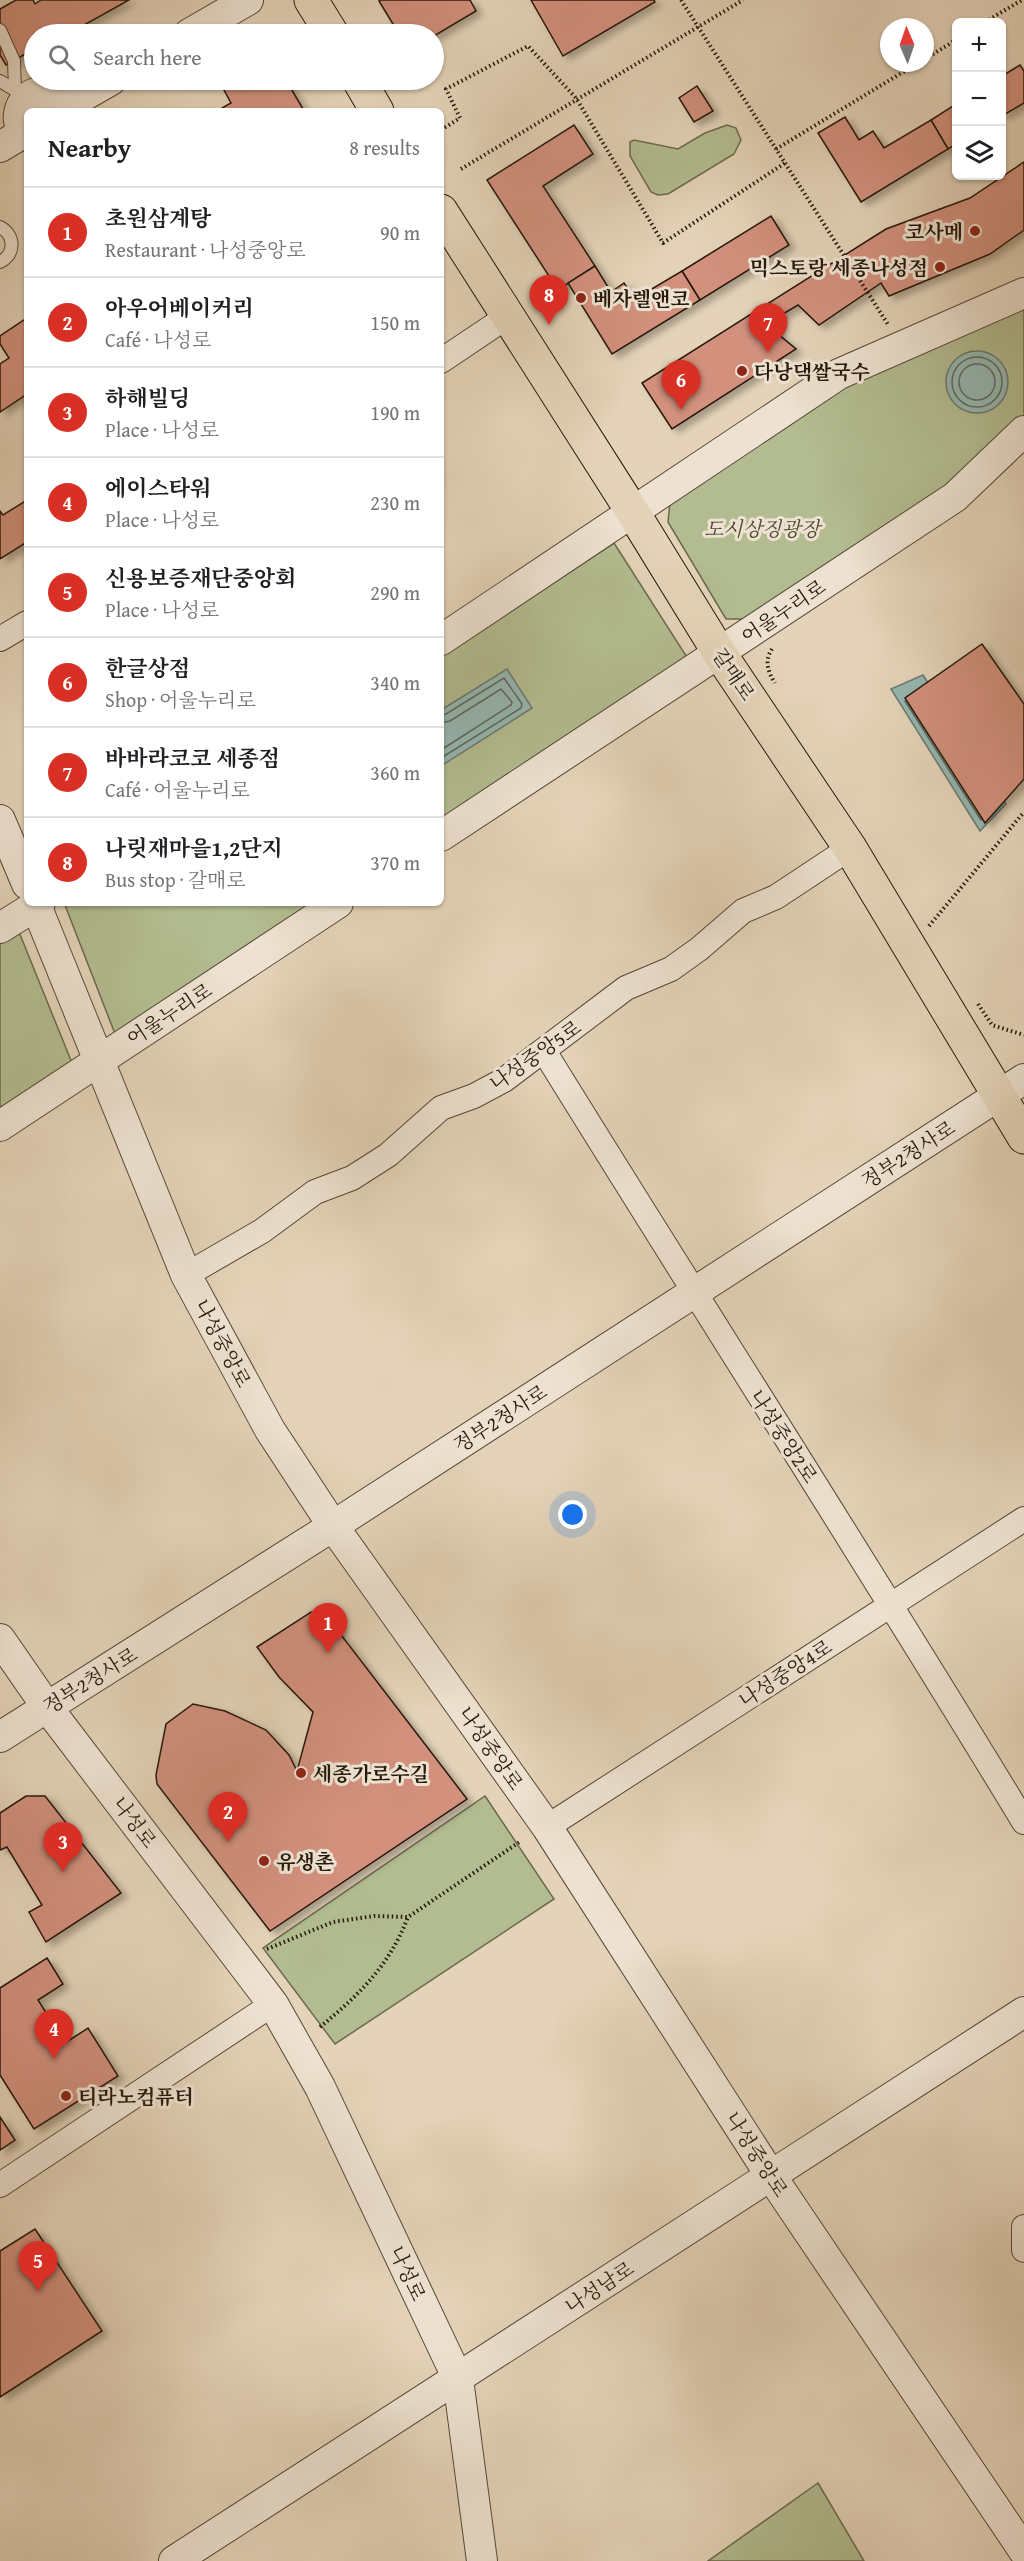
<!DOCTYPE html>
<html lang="en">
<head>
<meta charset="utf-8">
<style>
	:root { --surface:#fff; --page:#f6f6f6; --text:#202124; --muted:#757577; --line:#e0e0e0; --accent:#d93025 }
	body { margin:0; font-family:"Gentium Book Plus","Noto Serif KR",serif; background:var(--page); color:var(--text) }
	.controls { position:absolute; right:18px; top:18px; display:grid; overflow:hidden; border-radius:9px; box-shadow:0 2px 4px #0004 }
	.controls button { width:54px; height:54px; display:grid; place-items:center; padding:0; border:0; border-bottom:2px solid var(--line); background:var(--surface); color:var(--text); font:30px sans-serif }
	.compass { position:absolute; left:880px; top:18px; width:54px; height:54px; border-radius:50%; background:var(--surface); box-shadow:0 2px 4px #0004; rotate:358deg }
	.you { position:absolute; left:573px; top:1515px; width:21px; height:21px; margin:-15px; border:4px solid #fff; border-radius:50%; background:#1a73e8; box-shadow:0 0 0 9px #1a73e833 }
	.badge { display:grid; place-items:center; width:39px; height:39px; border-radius:50%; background:var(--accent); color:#fff; font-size:20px; font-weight:700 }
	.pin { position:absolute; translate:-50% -50px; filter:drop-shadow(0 2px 3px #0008) }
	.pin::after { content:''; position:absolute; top:32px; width:21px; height:18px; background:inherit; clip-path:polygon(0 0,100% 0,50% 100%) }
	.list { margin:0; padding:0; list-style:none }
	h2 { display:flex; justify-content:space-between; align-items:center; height:78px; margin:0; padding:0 24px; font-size:26px }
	h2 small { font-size:20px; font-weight:400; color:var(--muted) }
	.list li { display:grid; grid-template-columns:39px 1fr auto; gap:18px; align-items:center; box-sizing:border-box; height:90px; padding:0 24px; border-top:2px solid var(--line) }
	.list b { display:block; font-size:22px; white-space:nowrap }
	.list p { margin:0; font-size:20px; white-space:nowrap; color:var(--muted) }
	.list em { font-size:20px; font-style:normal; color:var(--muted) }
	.icon { flex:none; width:33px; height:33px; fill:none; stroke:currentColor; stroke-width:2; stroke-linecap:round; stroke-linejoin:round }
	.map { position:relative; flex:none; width:1024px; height:2561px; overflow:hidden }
	.search { position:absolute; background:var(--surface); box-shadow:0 2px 4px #0004; left:24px; top:24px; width:420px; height:66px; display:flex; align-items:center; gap:15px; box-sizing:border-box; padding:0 21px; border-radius:33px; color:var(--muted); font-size:22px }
	.panel { position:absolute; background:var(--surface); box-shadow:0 2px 4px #0004; left:24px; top:108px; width:420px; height:798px; border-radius:9px }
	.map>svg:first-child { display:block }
	.green { fill:#b2bc90; stroke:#6c6a4e; stroke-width:1.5 }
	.water { fill:#95b7b2; stroke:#69786f; stroke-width:1.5 }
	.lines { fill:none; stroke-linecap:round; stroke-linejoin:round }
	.shore { stroke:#5e685e; stroke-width:1.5 }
	.building { fill:#d2907d; stroke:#27190b; stroke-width:1.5; filter:url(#shadow) }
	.service-casing { stroke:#564836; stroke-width:14 }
	.minor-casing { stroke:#564836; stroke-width:26 }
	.tertiary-casing { stroke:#564836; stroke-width:32 }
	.primary-casing { stroke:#27190b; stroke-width:35 }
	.path { stroke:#27190b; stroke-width:4; stroke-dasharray:1.5 3; stroke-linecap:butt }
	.service { stroke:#ede2d1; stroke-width:12 }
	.minor { stroke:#ede2d1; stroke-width:24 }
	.tertiary { stroke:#ede2d1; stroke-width:30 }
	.primary { stroke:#e4d3b8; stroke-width:33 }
	.poi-dot { fill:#8f2418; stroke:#ede2d1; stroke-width:2 }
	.labels { text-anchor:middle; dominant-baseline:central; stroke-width:6; stroke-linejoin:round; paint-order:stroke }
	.poi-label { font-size:20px; font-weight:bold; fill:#27190b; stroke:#ede2d1; text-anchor:start }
	.park-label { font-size:20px; font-style:italic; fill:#514a33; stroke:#ede2d1 }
	.street-label { font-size:20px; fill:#27190b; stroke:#ede2d1 }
</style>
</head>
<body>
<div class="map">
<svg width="1024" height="2561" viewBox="0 0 1024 2561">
	<defs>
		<filter id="shadow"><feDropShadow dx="6" dy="4" stdDeviation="3" flood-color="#0004"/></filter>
	</defs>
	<rect width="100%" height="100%" fill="#e4d3b8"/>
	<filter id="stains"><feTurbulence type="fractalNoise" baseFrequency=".00333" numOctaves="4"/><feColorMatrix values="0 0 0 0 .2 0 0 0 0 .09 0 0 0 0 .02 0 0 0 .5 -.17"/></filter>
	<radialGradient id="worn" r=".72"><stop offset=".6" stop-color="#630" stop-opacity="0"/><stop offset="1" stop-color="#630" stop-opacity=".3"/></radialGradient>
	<g class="green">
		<polygon points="727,125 736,128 741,140 734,154 668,194 658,195 651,192 630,156 630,142 634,140 678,149 705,133"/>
		<polygon points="1024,301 1024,419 956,485 769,609 743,619 726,619 668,522 670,502 860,377"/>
		<polygon points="614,543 690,662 441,826 441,657"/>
		<polygon points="69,903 324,903 117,1039 65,905"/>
		<polygon points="19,932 72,1063 0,1109 0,944"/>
		<polygon points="485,1796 554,1899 335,2044 263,1948"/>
		<polygon points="818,2483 864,2561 708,2561"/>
	</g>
	<g class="water">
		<circle cx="977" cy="382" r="31"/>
		<polygon points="507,669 532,708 441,766 441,710"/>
		<polygon points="923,675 1006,804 980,831 891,689"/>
	</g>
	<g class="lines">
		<g class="shore">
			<circle cx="977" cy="382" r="25"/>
			<circle cx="977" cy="382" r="18"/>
			<polyline points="905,701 981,820"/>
			<polyline points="441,715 446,714 504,678 522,704 521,708 441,758"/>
			<polyline points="441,723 450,721 501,689 512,702 511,705 441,750"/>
		</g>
	</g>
	<g class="building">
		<polygon points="16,0 33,0 35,4 41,0 129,0 68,34 34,34 34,49 6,65 0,55 0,9"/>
		<polygon points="381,0 470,0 476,11 434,36 399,34 379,1"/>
		<polygon points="531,0 654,0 655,2 563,56"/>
		<polygon points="1020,65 1024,71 1024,103 1002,116 1002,76"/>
		<polygon points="242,80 286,80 303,109 299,111 217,111 231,103 224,90"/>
		<polygon points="697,86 713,111 694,122 679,98"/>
		<polygon points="956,104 956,144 948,149 931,120"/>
		<polygon points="845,117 859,140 873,131 884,148 931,120 948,149 861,202 818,133"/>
		<polygon points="574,125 593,154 543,186 595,266 558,290 487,180"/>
		<polygon points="1024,162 1024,230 990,254 889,296 881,283 819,325 798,305 766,324 796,349 672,429 642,383 886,229 970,198"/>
		<polygon points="771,216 789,245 700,300 682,271"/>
		<polygon points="595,266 611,292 624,283 635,299 682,271 700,300 612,354 568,283"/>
		<polygon points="27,318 27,394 0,412 0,364 9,358 0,344 0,336"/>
		<polygon points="27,500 27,542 0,559 0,511 3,515"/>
		<polygon points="982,644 1024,704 1024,779 985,823 905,698"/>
		<polygon points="311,1612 332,1623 467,1799 270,1931 157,1784 156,1775 166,1724 193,1704 225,1711 266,1730 289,1755 297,1771 313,1712 279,1677 257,1647"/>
		<polygon points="26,1796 45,1796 121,1893 46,1942 29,1912 42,1905 7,1847 0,1850 0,1813"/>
		<polygon points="47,1958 63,1984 38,2000 65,2043 88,2028 118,2076 34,2129 0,2075 0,1988"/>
		<polygon points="0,2117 15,2140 0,2150"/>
		<polygon points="35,2229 102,2331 0,2397 0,2251"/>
	</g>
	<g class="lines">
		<defs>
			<g id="service">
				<polyline points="0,30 14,61 15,90"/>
				<polyline points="0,81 15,90"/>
				<path d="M0,227C15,235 16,254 0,262"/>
			</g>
			<g id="minor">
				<polyline points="441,361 508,316"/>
				<polyline points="0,639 27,623"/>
				<path d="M544,1051C703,1308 867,1563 1024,1822"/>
				<polyline points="186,1275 262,1231 315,1192 352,1178 388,1155 441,1108 474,1096 504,1080 626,988 671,969 699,949 743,911 776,897 850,848"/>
				<polyline points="547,1827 1024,1519"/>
				<polyline points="0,2185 273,2004"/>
				<polyline points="1024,2227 1024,2250"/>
			</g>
			<g id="tertiary">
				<polyline points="189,34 248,0"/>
				<polyline points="57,111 111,80"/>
				<path d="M27,133C0,112 47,67 54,111"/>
				<polyline points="0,147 25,132"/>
				<polyline points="441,640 839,374 1024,293"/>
				<polyline points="0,820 27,884"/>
				<polyline points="441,836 955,497 1024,431"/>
				<polyline points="35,903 186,1275 270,1430 333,1526 547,1827 771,2176 1024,2551"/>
				<polyline points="0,928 40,903"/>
				<polyline points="0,1126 338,903"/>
				<polyline points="0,1639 47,1707 273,2004 320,2087 458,2379 482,2561"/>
				<polyline points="0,1737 333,1526 1024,1079"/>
				<polyline points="174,2561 1024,2012"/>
			</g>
			<g id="primary">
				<polyline points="311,0 332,34"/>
				<polyline points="359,80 377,111"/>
				<polyline points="441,211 632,511 720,654 850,848 1024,1137"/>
			</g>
		</defs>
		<use href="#service" class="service-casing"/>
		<use href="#minor" class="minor-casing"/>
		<use href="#tertiary" class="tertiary-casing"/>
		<use href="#primary" class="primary-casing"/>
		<g class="path">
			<polyline points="681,0 889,326"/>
			<polyline points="985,22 1022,0"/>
			<polyline points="925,59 956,40"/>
			<polyline points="441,130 460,118 446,89 528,46 576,98 663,243 785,163"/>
			<polyline points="776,149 918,63"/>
			<polyline points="461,169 743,0"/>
			<path d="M772,649C764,661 768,672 775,683"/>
			<polyline points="929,926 1024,812"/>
			<polyline points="978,1004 992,1025 1024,1035"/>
			<polyline points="267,1949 333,1922 374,1916 408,1917 521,1841"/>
			<path d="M320,2027C360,1994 389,1966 408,1917"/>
		</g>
		<use href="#service" class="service"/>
		<use href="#minor" class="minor"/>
		<use href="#tertiary" class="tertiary"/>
		<use href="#primary" class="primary"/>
	</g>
	<g class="poi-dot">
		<circle cx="975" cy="231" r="6"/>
		<circle cx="940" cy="267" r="6"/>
		<circle cx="581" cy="298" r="6"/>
		<circle cx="742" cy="371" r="6"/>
		<circle cx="301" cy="1773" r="6"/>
		<circle cx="264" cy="1861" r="6"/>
		<circle cx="66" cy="2096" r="6"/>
	</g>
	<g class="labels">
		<g class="poi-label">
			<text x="963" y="231" text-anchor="end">코사메</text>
			<text x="928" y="267" text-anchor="end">믹스토랑 세종나성점</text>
			<text x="593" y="298">베자렐앤코</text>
			<text x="754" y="371">다낭댁쌀국수</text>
			<text x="313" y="1773">세종가로수길</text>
			<text x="276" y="1861">유생촌</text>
			<text x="78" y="2096">티라노컴퓨터</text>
		</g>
		<g class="park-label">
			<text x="762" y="528">도시상징광장</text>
		</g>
		<g class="street-label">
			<text transform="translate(783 611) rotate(-34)">어울누리로</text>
			<text transform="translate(734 674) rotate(56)">갈매로</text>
			<text transform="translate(169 1014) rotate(-33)">어울누리로</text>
			<text transform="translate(535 1055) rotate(-35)">나성중앙5로</text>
			<text transform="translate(908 1154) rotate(-33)">정부2청사로</text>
			<text transform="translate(223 1343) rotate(62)">나성중앙로</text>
			<text transform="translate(500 1418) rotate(-33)">정부2청사로</text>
			<text transform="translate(784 1436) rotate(57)">나성중앙2로</text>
			<text transform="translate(785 1673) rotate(-33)">나성중앙4로</text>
			<text transform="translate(90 1680) rotate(-32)">정부2청사로</text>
			<text transform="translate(491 1748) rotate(55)">나성중앙로</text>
			<text transform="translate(135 1822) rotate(53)">나성로</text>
			<text transform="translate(757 2154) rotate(57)">나성중앙로</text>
			<text transform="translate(408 2273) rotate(65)">나성로</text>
			<text transform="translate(599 2287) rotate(-33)">나성남로</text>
		</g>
	</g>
	<rect width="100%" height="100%" filter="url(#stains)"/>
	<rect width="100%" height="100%" fill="url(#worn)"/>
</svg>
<div class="controls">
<button>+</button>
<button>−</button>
<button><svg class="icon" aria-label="layers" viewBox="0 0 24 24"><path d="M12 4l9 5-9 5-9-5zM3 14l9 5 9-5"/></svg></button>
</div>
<svg class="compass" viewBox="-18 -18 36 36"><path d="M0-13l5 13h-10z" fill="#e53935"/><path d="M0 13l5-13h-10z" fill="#757577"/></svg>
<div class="you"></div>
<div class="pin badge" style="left:328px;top:1653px">1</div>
<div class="pin badge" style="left:228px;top:1842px">2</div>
<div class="pin badge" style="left:63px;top:1872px">3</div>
<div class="pin badge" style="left:54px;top:2059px">4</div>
<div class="pin badge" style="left:38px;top:2291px">5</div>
<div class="pin badge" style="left:681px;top:410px">6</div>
<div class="pin badge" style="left:768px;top:353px">7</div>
<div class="pin badge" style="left:549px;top:325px">8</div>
<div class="search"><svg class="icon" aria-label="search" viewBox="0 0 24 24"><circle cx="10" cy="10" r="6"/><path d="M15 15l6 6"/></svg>Search here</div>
<section class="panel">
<h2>Nearby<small>8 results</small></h2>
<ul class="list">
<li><span class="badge">1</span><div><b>초원삼계탕</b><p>Restaurant · 나성중앙로</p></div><em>90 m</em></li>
<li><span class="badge">2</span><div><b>아우어베이커리</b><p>Café · 나성로</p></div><em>150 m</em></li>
<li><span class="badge">3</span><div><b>하해빌딩</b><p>Place · 나성로</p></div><em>190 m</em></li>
<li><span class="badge">4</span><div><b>에이스타워</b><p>Place · 나성로</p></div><em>230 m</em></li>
<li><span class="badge">5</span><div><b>신용보증재단중앙회</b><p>Place · 나성로</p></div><em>290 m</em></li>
<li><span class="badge">6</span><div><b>한글상점</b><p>Shop · 어울누리로</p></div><em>340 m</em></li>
<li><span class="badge">7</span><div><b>바바라코코 세종점</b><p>Café · 어울누리로</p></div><em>360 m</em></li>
<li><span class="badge">8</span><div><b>나릿재마을1,2단지</b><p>Bus stop · 갈매로</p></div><em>370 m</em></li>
</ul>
</section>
</div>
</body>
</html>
